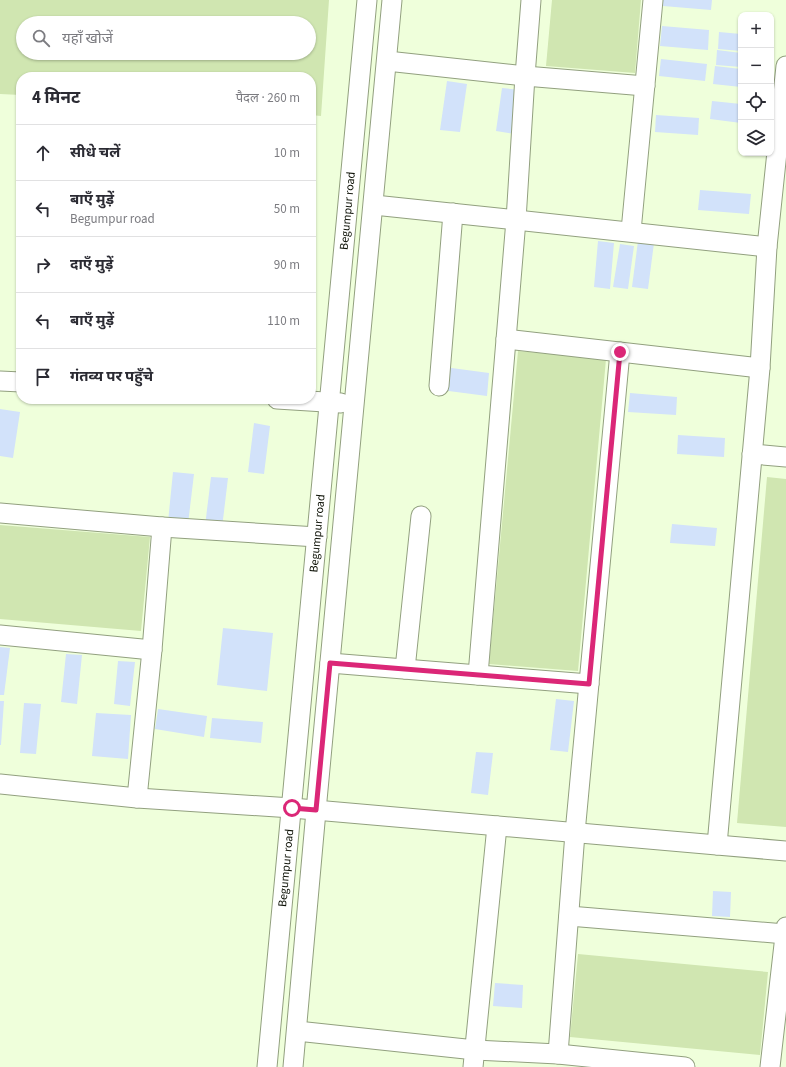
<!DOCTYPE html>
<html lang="hi">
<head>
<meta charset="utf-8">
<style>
	:root { --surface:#fff; --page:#f2f2f3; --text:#2b2b33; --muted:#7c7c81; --line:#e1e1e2 }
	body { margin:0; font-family:"Source Sans 3","Noto Sans Devanagari",sans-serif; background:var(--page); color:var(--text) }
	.controls { position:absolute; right:12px; top:12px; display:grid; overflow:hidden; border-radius:8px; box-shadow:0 1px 3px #0004 }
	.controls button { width:36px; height:36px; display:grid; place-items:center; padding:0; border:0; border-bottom:1px solid var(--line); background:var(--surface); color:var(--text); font:20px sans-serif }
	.stop { position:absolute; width:12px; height:12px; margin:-9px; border:3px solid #db2777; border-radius:50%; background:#fff }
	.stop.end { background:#db2777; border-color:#fff; box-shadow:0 1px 4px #0008 }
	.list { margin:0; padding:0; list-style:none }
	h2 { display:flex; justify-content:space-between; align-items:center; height:52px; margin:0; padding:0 16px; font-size:17px }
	h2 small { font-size:13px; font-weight:400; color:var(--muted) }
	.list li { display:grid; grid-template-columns:26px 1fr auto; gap:12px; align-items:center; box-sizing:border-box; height:56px; padding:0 16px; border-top:1px solid var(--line) }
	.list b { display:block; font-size:15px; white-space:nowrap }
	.list p { margin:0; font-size:13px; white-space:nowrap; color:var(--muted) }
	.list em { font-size:13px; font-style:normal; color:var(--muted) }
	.icon { flex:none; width:22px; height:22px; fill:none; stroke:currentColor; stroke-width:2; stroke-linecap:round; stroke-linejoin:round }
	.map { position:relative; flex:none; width:786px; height:1067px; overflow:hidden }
	.search { position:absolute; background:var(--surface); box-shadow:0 1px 3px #0004; left:16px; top:16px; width:300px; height:44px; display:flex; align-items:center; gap:10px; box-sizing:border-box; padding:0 14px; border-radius:22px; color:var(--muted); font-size:15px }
	.panel { position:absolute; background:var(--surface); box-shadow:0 1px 3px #0004; left:16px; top:72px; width:300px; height:332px; border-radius:16px }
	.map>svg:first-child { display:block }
	.green { fill:#d0e6b1; fill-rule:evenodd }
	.building { fill:#d2e2fa }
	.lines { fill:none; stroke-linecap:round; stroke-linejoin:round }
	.minor-casing { stroke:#92a07f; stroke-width:21 }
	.minor { stroke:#fff; stroke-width:19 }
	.route { stroke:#db2777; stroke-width:5 }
	.labels { text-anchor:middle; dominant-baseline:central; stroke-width:4; stroke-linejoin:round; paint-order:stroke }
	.street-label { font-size:12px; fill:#0c1005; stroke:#fff }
</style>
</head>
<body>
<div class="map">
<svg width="786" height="1067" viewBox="0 0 786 1067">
	<rect width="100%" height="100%" fill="#efffdb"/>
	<g class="green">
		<path d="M0,0H329L321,116L311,115V77H21V95L0,94ZM23,23H309V53H23Z"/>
		<polygon points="552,0 641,0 635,73 546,66"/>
		<polygon points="518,351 606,359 578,671 489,664"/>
		<polygon points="767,477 786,479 786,827 737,823"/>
		<polygon points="0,525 150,537 141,631 0,619"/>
		<polygon points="578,954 768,972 760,1055 570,1037"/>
	</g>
	<g class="building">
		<polygon points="663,0 712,0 711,10 663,6"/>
		<polygon points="662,26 709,30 708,50 660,46"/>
		<polygon points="719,32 741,34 741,51 718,49"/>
		<polygon points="717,50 741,53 741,67 716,65"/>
		<polygon points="661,59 707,64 705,81 659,76"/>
		<polygon points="715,66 741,69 741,87 713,84"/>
		<polygon points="447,81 467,84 460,132 440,130"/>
		<polygon points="502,88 521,90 515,134 496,131"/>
		<polygon points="712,101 741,104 741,123 710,119"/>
		<polygon points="656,115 699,118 698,135 655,132"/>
		<polygon points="700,190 751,194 749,214 698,210"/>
		<polygon points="598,241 614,243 610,289 594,287"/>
		<polygon points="638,241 654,243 648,289 632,287"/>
		<polygon points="620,244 634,246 628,289 613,287"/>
		<polygon points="444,367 489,373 487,396 441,390"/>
		<polygon points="630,393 677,397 676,415 628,412"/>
		<polygon points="0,409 20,412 13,458 0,456"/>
		<polygon points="254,423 270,426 264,474 248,472"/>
		<polygon points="678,435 725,438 724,457 677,454"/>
		<polygon points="173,472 194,474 188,524 168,522"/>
		<polygon points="211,477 228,478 222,528 205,526"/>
		<polygon points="672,524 717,528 715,546 670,543"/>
		<polygon points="223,628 273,633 267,691 217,685"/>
		<polygon points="0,647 10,648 4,695 0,695"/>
		<polygon points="66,654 82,655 77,704 61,702"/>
		<polygon points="118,661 135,662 130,706 114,704"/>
		<polygon points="556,699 574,701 568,752 550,750"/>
		<polygon points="0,701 4,701 1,745 0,745"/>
		<polygon points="24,703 41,704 36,754 20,753"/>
		<polygon points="158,709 207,716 204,737 155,729"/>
		<polygon points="96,713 131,715 128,759 92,756"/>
		<polygon points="212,718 263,722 261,743 210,738"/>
		<polygon points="476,752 493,753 488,795 471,793"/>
		<polygon points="713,891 731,892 730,917 712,916"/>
		<polygon points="495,983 523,985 522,1008 493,1006"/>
	</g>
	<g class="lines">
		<defs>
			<g id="minor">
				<polyline points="387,61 525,76 645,86"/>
				<path d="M374,205C505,219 636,232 767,247"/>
				<polyline points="631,231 653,0"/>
				<polyline points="506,339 760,368"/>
				<polyline points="0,381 21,382"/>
				<polyline points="439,386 453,213"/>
				<polyline points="277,399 341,403"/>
				<polyline points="752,454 786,457"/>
				<polyline points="0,513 162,527 317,537"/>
				<polyline points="0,635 152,650"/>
				<polyline points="330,663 589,684"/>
				<polyline points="405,669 421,516"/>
				<polyline points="478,675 516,220 525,76 531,0"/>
				<polyline points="0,784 137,798 292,808 717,845 786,851"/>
				<polyline points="137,798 152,650 162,527"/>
				<polyline points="717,845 760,368 767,247 786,66"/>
				<polyline points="569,916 785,934"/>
				<polyline points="297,1031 475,1050 558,1054 685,1067"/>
				<polyline points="558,1054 575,833 620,352"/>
				<path id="s1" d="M267,1067L367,0"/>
				<polyline points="293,1067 316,811 392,0"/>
				<polyline points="473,1067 497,826"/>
				<polyline points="770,1067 786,927"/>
			</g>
		</defs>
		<use href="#minor" class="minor-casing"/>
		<use href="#minor" class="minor"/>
	</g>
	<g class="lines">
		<polyline class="route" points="292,808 316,810 330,663 589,684 620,352"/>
	</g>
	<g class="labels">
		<g class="street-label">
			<text stroke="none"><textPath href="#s1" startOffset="860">Begumpur road</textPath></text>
			<text stroke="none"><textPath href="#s1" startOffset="536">Begumpur road</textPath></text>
			<text stroke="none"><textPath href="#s1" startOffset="200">Begumpur road</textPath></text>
		</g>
	</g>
</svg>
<div class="controls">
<button>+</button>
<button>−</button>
<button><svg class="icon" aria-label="locate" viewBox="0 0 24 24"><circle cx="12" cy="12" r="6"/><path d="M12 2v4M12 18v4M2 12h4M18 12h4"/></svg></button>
<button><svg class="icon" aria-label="layers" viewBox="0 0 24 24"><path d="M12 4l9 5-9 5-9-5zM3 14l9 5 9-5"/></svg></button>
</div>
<div class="stop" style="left:292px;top:808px"></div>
<div class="stop end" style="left:620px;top:352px"></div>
<div class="search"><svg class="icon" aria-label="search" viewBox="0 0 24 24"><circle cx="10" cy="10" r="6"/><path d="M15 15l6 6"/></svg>यहाँ खोजें</div>
<section class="panel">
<h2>4 मिनट<small>पैदल · 260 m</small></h2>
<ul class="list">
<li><svg class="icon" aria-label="ahead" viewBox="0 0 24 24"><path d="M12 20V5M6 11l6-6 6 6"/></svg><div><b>सीधे चलें</b></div><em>10 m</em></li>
<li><svg class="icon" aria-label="left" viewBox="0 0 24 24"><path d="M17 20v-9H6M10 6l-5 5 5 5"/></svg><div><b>बाएँ मुड़ें</b><p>Begumpur road</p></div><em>50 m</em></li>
<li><svg class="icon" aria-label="right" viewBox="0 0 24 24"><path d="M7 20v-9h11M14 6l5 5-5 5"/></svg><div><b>दाएँ मुड़ें</b></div><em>90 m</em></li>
<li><svg class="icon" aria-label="left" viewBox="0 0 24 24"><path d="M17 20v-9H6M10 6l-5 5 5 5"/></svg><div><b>बाएँ मुड़ें</b></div><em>110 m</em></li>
<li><svg class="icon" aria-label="arrive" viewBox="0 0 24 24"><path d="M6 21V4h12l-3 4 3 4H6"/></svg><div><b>गंतव्य पर पहुँचे</b></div></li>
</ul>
</section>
</div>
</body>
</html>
